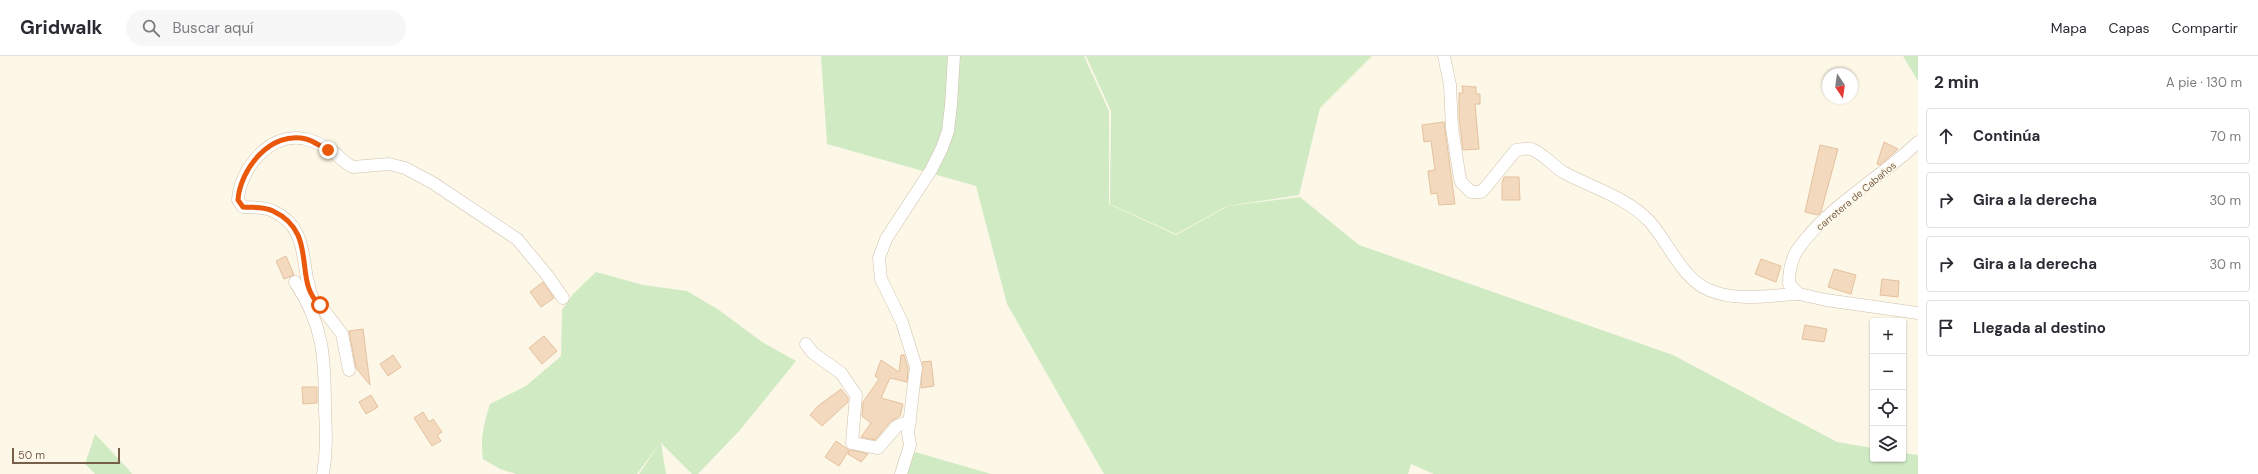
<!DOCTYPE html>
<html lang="es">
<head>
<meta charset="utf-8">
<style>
	:root { --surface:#fff; --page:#f7f7f7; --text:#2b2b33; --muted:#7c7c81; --line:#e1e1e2 }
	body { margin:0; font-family:"DM Sans",sans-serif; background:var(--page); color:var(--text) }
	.controls { position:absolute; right:12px; bottom:12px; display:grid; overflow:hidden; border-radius:4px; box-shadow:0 1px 3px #0004 }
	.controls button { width:36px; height:36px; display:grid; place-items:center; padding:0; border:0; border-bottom:1px solid var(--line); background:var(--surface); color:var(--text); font:20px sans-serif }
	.compass { position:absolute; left:1822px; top:12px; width:36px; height:36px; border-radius:50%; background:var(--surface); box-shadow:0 1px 3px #0004; rotate:167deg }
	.scale { position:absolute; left:12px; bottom:10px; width:108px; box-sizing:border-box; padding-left:4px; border:2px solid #775f4a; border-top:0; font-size:11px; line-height:14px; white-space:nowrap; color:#775f4a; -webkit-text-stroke:3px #fffaed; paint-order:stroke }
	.stop { position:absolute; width:12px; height:12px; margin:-9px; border:3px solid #ea580c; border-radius:50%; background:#fff }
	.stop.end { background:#ea580c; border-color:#fff; box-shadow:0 1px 4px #0008 }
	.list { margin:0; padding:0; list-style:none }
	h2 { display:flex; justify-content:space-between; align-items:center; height:52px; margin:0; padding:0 16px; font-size:17px }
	h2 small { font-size:13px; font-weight:400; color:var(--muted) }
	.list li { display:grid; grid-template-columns:26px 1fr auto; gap:12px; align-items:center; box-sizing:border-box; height:56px; margin:0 8px 8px; padding:0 8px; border:1px solid var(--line); border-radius:4px }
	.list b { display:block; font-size:15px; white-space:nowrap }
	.list em { font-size:13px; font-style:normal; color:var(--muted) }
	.icon { flex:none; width:22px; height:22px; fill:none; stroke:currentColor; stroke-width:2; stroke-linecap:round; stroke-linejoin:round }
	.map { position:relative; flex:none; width:1918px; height:418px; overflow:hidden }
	header { display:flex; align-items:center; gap:24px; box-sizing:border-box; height:56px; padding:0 20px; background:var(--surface); border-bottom:1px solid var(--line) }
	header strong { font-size:19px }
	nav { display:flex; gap:22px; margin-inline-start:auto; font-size:14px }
	.search { width:280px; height:36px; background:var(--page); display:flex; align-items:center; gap:10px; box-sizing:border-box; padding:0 14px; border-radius:22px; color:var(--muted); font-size:15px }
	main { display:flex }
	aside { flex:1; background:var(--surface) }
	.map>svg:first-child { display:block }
	.green { fill:#d0ebc4 }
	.building { fill:#f3d9be; stroke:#e5c19e }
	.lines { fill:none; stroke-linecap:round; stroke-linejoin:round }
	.street-casing { stroke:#cfbfac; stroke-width:13 }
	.street { stroke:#fff; stroke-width:12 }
	.route { stroke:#ea580c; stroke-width:5 }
	.labels { text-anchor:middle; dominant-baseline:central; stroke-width:3; stroke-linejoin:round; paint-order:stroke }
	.street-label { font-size:10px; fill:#775f4a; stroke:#fffaed }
</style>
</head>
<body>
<header>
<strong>Gridwalk</strong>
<div class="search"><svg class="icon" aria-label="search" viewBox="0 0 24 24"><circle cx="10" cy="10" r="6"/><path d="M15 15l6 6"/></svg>Buscar aquí</div>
<nav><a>Mapa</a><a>Capas</a><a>Compartir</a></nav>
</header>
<main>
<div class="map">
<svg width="1918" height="418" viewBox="0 0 1918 418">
	<rect width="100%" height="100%" fill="#fdf7e7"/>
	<g class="green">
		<polygon points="821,0 1084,0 1109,55 1109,148 1176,179 1228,150 1300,141 1359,189 1673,299 1837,386 1873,392 1873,403 1903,403 1903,397 1918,399 1918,418 1434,418 1411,408 1408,418 1104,418 1007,248 976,130 827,88"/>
		<polygon points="1086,0 1372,0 1320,52 1299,139 1227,150 1176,178 1110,148 1111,55"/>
		<polygon points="1903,0 1918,0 1918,25"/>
		<path d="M596,216L643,229L687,235L719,254L762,286L796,305L740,374L698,418H692L661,387L666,418H639L660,387L637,418H516L500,413L483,403C480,383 484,367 490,348L526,330L561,300L562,254L573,238Z"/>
		<polygon points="95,378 129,414 132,418 95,418 85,408"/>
		<polygon points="915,396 991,418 906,418"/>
	</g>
	<g class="building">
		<polygon points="1462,30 1476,31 1476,38 1480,38 1480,48 1475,48 1479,93 1463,94 1459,62 1459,37 1463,37"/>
		<polygon points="1444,66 1455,148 1439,149 1437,137 1431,138 1428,115 1435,114 1431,85 1424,86 1422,69"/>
		<polygon points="1884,86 1898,93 1880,109 1877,108"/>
		<polygon points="1820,89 1838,93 1821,156 1818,159 1805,156"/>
		<polygon points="1504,121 1519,121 1520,144 1502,144 1502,127"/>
		<polygon points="286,200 294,219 284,223 276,205"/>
		<polygon points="1761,203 1781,210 1776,226 1755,218"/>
		<polygon points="1834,213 1856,219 1851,238 1828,231"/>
		<polygon points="1882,223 1899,225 1898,241 1880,239"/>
		<polygon points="543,226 554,242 541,251 530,236"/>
		<polygon points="1805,269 1827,273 1824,286 1802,283"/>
		<polygon points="363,273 370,329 356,312 349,275"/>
		<polygon points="544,280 557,295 542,308 529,292"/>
		<polygon points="393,299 401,311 388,320 380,308"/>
		<polygon points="901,299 904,299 908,312 907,326 890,322 881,342 903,348 900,360 891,365 875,384 861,381 871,367 862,360 863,346 879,323 875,320 881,304 899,316"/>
		<polygon points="931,305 934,330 921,332 922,306"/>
		<polygon points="302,331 317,331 317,347 303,348"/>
		<polygon points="841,333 848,342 848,346 822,370 810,359 818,350"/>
		<polygon points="371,339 378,351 366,358 359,346"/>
		<polygon points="423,356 429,366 433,363 442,376 437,379 441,385 432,390 414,362"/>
		<polygon points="836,385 849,394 839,410 825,401"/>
		<polygon points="850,394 851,394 868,398 861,406 848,398"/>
	</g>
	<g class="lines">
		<defs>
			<g id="street">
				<path d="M1444,0L1450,29L1452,72L1459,117L1461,126L1471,136H1481L1486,131L1516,94C1521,93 1526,92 1531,93C1543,97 1553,110 1563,116C1592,132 1627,141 1650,166C1668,186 1683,224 1709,234C1737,246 1769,239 1799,238"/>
				<path d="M1918,86C1882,121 1827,151 1798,193C1791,203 1789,215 1789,228L1799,238L1826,244L1918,257"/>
				<path d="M295,226C324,269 325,303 325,354C326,376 327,396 323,418"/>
				<polyline points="307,243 313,243 320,249 342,278 349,314"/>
				<path d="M313,243C299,212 312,173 273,155C264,150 253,152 243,151L238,144C240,112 271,75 305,83C315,85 328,92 336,98C341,103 346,108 353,111L389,108L405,112L433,127L517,183L547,219L563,242"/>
				<polyline points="806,288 813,297 841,317 856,339 852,387 878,392 897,370 910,365"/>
				<polyline points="901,418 910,389 908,377 916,311 902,266 881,223 879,202 886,183 931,114 942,92 948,75 951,49 954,0"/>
			</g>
		</defs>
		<use href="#street" class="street-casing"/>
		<use href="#street" class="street"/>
	</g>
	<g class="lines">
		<path class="route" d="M320,249C292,226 320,177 273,155C264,150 253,152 243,151L238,144C240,113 271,74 306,83C314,85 321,91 328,94"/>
	</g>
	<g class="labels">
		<g class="street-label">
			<text transform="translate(1856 140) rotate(-40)">carretera de Cabaños</text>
		</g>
	</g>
</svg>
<div class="controls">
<button>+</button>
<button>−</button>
<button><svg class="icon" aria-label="locate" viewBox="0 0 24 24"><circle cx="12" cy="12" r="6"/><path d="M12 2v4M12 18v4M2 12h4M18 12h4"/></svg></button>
<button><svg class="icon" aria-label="layers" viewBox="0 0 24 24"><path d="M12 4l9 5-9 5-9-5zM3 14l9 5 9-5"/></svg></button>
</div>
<svg class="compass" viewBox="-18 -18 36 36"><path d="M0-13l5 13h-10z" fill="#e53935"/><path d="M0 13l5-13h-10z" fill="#7c7c81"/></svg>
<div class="scale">50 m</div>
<div class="stop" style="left:320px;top:249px"></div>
<div class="stop end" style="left:328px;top:94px"></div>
</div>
<aside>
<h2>2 min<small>A pie · 130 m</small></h2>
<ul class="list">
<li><svg class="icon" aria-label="ahead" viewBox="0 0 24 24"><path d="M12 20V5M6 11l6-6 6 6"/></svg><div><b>Continúa</b></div><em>70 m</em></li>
<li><svg class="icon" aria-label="right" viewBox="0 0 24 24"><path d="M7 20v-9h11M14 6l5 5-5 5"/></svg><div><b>Gira a la derecha</b></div><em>30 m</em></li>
<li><svg class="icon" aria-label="right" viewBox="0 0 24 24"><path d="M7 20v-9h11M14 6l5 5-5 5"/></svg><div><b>Gira a la derecha</b></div><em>30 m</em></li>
<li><svg class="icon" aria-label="arrive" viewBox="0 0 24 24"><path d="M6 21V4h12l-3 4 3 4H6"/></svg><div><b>Llegada al destino</b></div></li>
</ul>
</aside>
</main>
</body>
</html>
